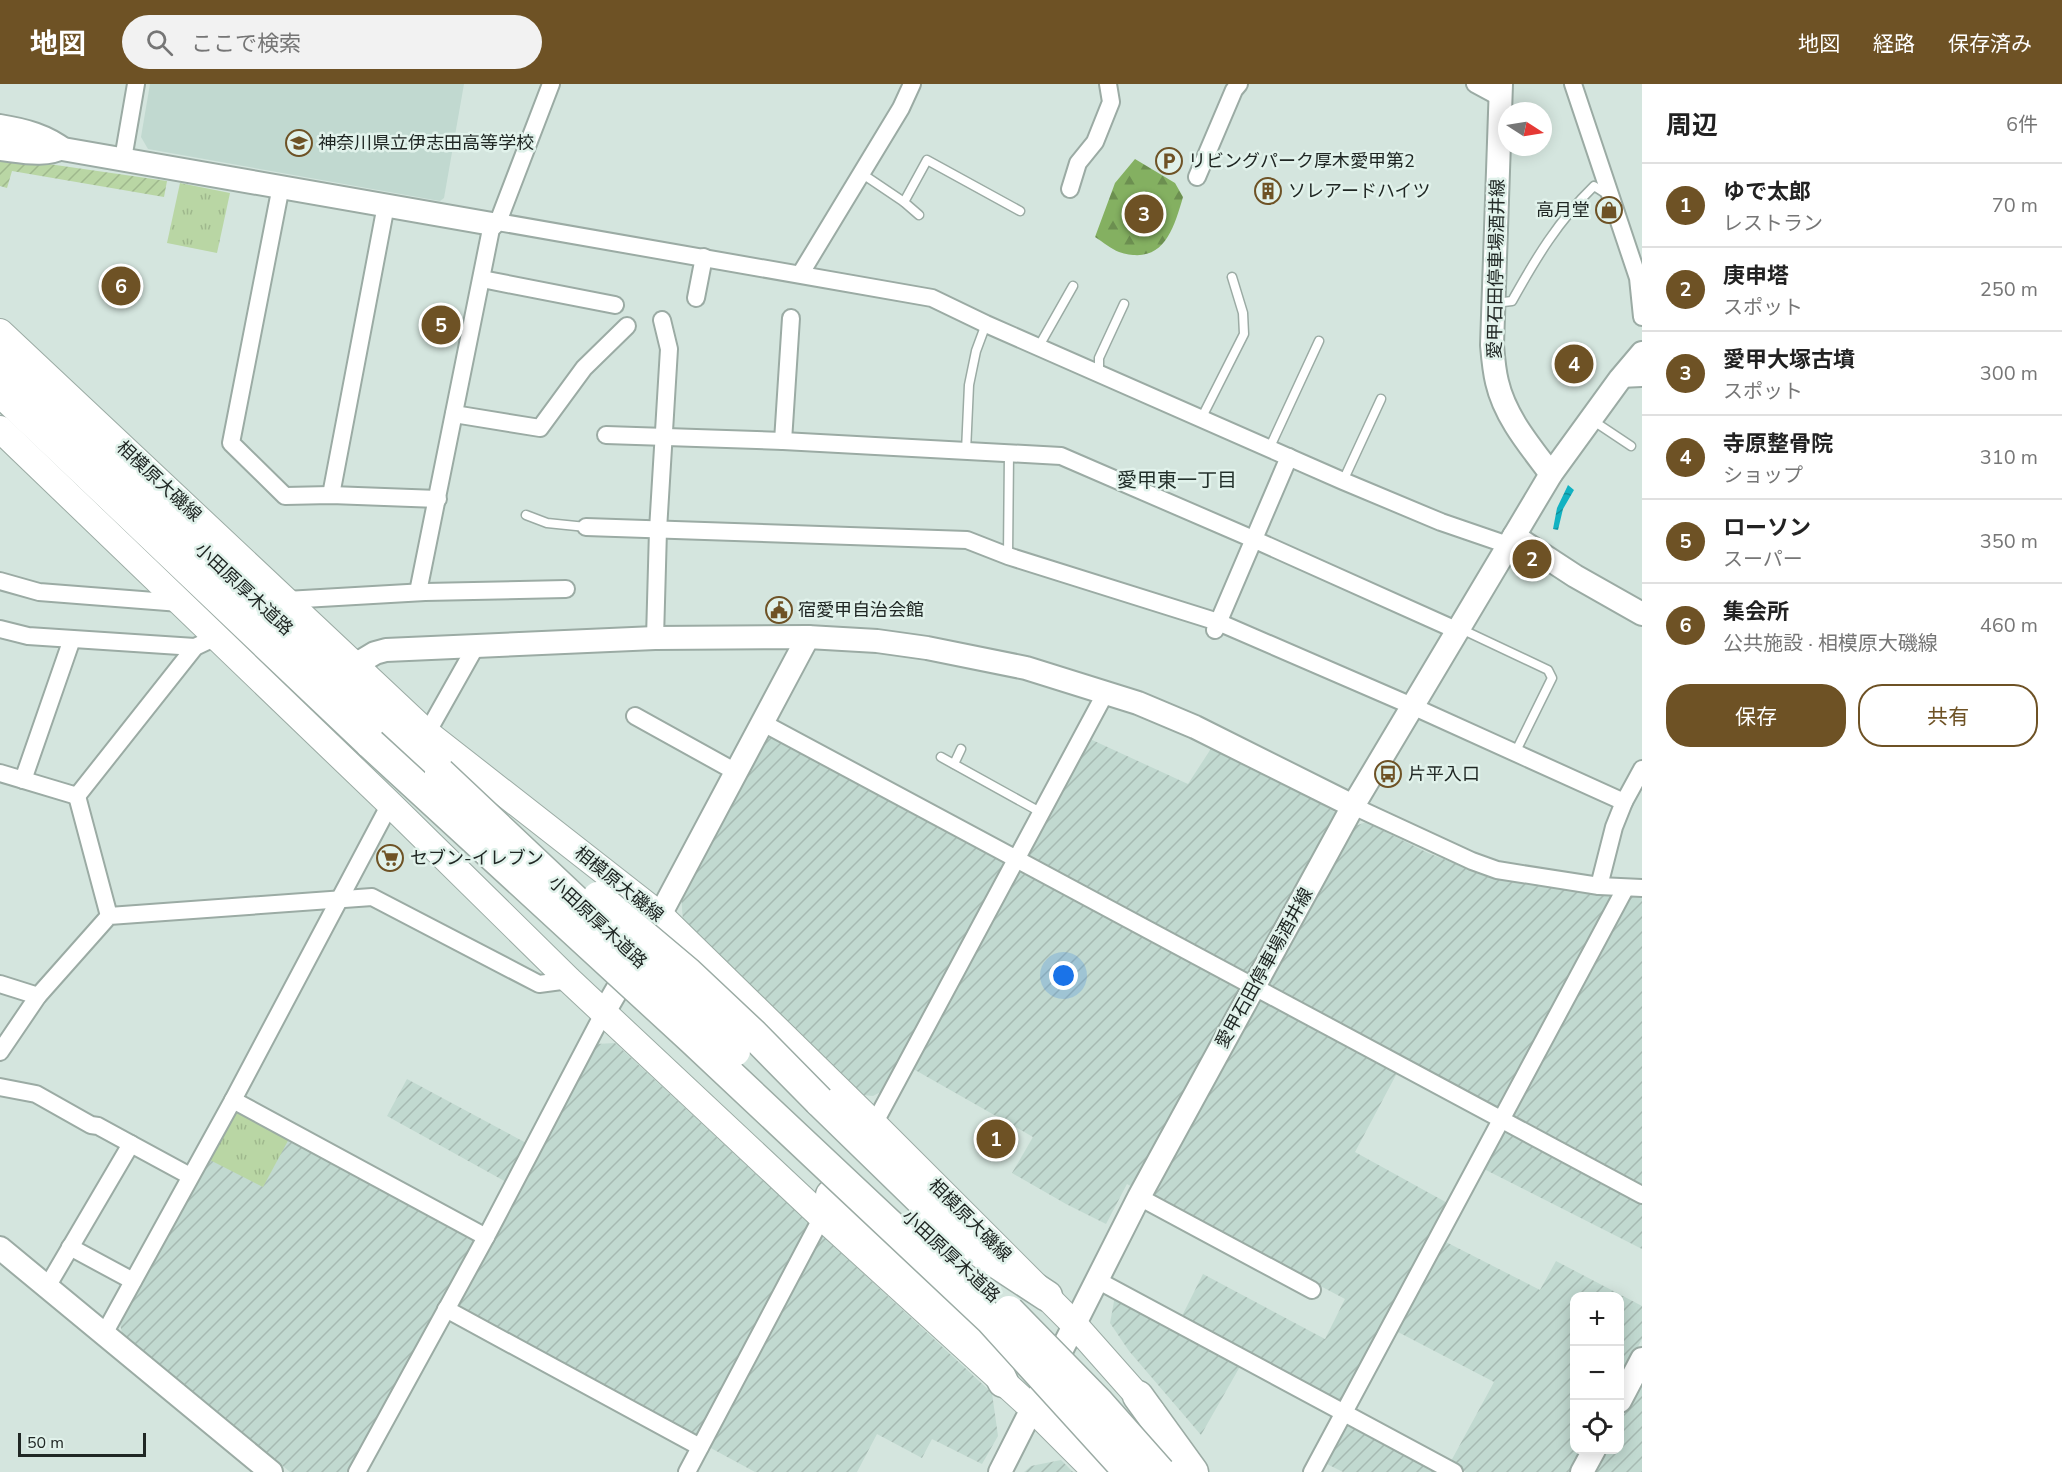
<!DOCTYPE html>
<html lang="ja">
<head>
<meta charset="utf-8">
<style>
	:root { --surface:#fff; --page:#f2f2f2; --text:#222; --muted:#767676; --line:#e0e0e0; --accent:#6e5225 }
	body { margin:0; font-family:"Nunito Sans","Noto Sans JP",sans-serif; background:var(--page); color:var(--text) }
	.controls { position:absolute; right:18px; bottom:18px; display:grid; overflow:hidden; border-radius:12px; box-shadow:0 3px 15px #0003 }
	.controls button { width:54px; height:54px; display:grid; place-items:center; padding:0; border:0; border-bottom:2px solid var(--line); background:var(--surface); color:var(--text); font:30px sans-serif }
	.compass { position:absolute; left:1498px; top:18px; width:54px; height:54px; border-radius:50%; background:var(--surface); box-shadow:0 3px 15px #0003; rotate:102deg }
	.scale { position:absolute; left:18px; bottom:15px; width:128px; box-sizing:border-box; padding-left:6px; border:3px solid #202724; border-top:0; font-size:16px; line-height:21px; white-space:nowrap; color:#202724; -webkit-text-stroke:4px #e1f2eb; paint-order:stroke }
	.you { position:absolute; left:1064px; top:892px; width:21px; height:21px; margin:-15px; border:4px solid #fff; border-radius:50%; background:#1a73e8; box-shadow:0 0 0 9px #1a73e833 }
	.badge { display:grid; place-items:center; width:39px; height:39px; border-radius:50%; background:var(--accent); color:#fff; font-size:20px; font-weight:700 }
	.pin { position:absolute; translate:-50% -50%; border:3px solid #fff; box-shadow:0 2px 6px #0006 }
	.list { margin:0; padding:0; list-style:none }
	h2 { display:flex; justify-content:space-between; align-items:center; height:78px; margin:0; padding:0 24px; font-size:26px }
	h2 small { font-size:20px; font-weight:400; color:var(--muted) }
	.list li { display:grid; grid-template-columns:39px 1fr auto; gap:18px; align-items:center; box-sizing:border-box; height:84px; padding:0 24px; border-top:2px solid var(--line) }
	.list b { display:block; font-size:22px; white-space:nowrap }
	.list p { margin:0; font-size:20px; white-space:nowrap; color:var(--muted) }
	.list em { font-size:20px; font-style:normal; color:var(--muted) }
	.actions { display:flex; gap:12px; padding:18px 24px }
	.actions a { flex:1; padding:14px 0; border:2px solid var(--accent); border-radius:24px; text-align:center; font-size:21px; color:var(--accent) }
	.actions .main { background:var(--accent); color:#fff }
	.icon { flex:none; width:33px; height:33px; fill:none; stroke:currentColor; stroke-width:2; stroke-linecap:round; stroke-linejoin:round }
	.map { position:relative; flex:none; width:1642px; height:1388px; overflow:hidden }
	header { display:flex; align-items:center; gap:36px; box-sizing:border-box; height:84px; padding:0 30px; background:var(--accent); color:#fff }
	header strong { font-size:28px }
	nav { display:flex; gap:33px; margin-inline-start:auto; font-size:21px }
	.search { width:420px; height:54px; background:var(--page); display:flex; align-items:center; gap:15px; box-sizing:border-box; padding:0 21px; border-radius:33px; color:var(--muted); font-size:22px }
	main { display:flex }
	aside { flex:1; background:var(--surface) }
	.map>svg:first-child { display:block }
	.built { fill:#c1d9d0 }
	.industrial { fill:url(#industrial-furrows) }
	.forest { fill:url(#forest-firs) }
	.park { fill:url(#park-tufts) }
	.garden { fill:url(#garden-furrows) }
	.water { fill:url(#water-waves) }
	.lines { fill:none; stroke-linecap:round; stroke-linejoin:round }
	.lane-casing { stroke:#9baba4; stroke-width:11 }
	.street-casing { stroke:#9baba4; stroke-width:20 }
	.secondary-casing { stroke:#9baba4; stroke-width:26 }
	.primary-casing { stroke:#9baba4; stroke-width:28 }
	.highway-casing { stroke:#9baba4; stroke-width:33 }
	.lane { stroke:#fff; stroke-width:8 }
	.street { stroke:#fff; stroke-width:16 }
	.secondary { stroke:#fff; stroke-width:22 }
	.primary { stroke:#fff; stroke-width:26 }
	.highway { stroke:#fff; stroke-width:30 }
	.highway-bridge-casing { stroke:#9baba4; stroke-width:33; stroke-linecap:butt }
	.highway-bridge { stroke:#fff; stroke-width:30 }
	.labels { text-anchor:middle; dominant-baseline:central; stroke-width:5; stroke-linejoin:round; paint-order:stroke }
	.poi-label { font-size:18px; fill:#202724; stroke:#e1f2eb; text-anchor:start }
	.street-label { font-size:18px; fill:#202724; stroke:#e1f2eb }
	.neighbourhood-label { font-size:20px; fill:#24312c; stroke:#e1f2eb }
</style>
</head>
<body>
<header>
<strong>地図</strong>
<div class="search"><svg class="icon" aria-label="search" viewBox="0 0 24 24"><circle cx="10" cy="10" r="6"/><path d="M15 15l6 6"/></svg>ここで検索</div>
<nav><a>地図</a><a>経路</a><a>保存済み</a></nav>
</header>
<main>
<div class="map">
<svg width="1642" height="1388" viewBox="0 0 1642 1388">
	<defs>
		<pattern id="industrial-furrows" width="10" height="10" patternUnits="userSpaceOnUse" patternTransform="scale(1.5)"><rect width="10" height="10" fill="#c1d9d0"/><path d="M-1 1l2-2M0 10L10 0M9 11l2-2" fill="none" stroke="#a6bab2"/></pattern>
		<pattern id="forest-firs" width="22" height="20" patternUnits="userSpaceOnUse" patternTransform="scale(1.5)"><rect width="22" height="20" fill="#84b061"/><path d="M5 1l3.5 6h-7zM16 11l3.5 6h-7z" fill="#6c8f50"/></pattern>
		<pattern id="park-tufts" width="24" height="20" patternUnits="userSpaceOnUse" patternTransform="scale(1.5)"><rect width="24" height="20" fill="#b9d6a4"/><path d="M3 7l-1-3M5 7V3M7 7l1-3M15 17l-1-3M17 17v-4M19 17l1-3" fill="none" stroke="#9fb88d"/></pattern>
		<pattern id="garden-furrows" width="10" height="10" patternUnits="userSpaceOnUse" patternTransform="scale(1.5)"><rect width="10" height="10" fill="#b9d6a4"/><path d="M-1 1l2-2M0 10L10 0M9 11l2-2" fill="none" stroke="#9fb88d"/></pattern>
		<pattern id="water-waves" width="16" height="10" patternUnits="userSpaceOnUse" patternTransform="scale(1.5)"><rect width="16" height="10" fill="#12b2c2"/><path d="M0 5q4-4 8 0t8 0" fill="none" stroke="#10919d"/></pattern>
	</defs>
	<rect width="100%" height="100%" fill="#d4e5de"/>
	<polygon class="built" points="150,0 464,0 444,114 440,117 148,65 141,53"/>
	<g class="industrial">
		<polygon points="764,648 1019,782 1090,655 1188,700 1214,660 1358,741 1366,738 1428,769 1472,786 1505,795 1579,808 1642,811 1642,1103 1514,1031 1405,974 1355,1068 1451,1121 1343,1324 1180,1236 1203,1190 1325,1255 1345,1215 1127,1100 1106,1140 1066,1120 1012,1089 1033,1053 901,978 886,1005 873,1012 862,1011 683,839 681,808"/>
		<polygon points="615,959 992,1309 998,1352 982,1380 932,1355 922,1374 877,1350 857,1388 755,1388 445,1220 353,1388 290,1388 122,1249 119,1235 239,1024 488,1158 596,960"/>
		<polygon points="407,995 528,1060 508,1099 387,1032"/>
		<polygon points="1510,1045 1642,1116 1642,1165 1482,1084 1502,1047"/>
		<polygon points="1444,1157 1540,1206 1556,1177 1642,1222 1642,1255 1620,1297 1620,1212 1574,1212 1574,1366 1583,1366 1571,1388 1466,1388 1450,1379 1494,1298 1396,1247"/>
		<polygon points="1115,1212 1242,1279 1201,1351 1129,1267 1110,1239"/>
		<polygon points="1642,1296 1642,1388 1593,1388 1605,1366 1620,1366 1620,1338"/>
		<polygon points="1354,1339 1446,1388 1343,1388 1325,1379 1345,1341"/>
		<polygon points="1061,1376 1073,1388 1024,1388 1031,1382"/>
	</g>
	<path class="forest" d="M1135,75L1175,99L1183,113C1173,147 1163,182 1119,168C1111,165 1103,158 1095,153L1115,99Z"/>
	<g class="park">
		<polygon points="180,99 230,109 217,169 167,159"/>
		<polygon points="236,1026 290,1053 263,1103 208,1075"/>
	</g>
	<polygon class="garden" points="0,73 167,97 164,113 12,87 7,104 0,102"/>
	<polygon class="water" points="1568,401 1574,406 1563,425 1558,446 1553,445 1557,424"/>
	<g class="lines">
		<defs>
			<g id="lane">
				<polyline points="861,89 904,118 919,131"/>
				<polyline points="904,118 927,76 1020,127"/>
				<path d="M1495,219L1512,217C1536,174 1558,137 1594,102L1608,111"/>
				<polyline points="1039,262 1073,202"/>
				<polyline points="1099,289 1099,274 1124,220"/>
				<polyline points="1201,335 1244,250 1243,229 1232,193"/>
				<polyline points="1592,336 1631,362"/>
				<polyline points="1269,365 1319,257"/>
				<polyline points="966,367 969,301 976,267 986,240"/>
				<polyline points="1343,397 1381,315"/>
				<polyline points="526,431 547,439 586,443"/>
				<polyline points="1008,472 1009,369"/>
				<polyline points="1461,545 1548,586 1552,594 1515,669"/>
				<polyline points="941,673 1042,729"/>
				<polyline points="954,680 961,665"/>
			</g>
			<g id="street">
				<polyline points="1475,0 1501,14"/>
				<polyline points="1573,0 1638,194 1642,233"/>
				<path d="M0,39C25,43 48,49 68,65C45,76 25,71 0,68"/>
				<polyline points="123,75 136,0"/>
				<polyline points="1197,93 1234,6 1239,0"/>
				<polyline points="281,102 231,359 285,412 331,411 438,415"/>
				<polyline points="1070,105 1078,79 1095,58 1111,18 1108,0"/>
				<polyline points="498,138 551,0"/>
				<polyline points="801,189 901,24 912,0"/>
				<polyline points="482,195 615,221"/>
				<polyline points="696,214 704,173"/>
				<polyline points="1620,295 1642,294"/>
				<polyline points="454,330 540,344 584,284 627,242"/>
				<polyline points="606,351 783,357 1061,372 1253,455 1456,546"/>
				<polyline points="783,357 791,234"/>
				<polyline points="331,411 386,121"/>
				<polyline points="586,443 967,456 1008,472 1218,538 1412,622 1624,718"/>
				<polyline points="0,497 39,508 180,519"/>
				<polyline points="418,508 492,140 498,138 932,214 986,240 1343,397 1441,438 1508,461"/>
				<polyline points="286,516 425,508 566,505"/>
				<polyline points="0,545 28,552 195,563"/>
				<polyline points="1215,546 1289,373"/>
				<polyline points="655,554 658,446 669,265 662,236"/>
				<polyline points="635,632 736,688"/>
				<polyline points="763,639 1642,1111"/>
				<polyline points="427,649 476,562"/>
				<polyline points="0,689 77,712"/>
				<polyline points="23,696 72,555"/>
				<polyline points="77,712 195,563 216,553"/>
				<polyline points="77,712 109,832"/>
				<polyline points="1353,722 1472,777 1497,786 1599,802 1642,804"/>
				<polyline points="1599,802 1614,743 1624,718 1642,685"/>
				<polyline points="0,900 38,912"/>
				<polyline points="0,968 38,912 109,832 372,813 539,900 569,896"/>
				<polyline points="0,1003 36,1010 91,1041 98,1042 131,1060"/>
				<polyline points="233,1016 486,1153"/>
				<polyline points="874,1040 1106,608"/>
				<polyline points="1139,1113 1312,1206"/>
				<polyline points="70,1163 133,1197"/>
				<polyline points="1097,1196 1454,1388"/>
				<polyline points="47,1203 131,1060 190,1092"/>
				<polyline points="446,1225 700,1363"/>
				<polyline points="104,1250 233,1016 390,720"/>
				<polyline points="357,1388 486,1153 604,928"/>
				<polyline points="687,1388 822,1133"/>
				<polyline points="1312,1388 1625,805"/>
			</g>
			<g id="secondary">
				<path d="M1501,0L1492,261C1493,273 1494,286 1497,298C1505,333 1530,362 1551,390"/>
				<polyline points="0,54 492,140"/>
				<polyline points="1514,452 1575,492 1642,530"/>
				<polyline points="355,581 375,569 386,566 655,554 808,553 877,557 927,564 1026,584 1138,619 1195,643 1353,722"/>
				<polyline points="652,846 808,553"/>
				<polyline points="604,928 632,880"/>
				<polyline points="0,1164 271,1388"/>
				<polyline points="1620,1317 1642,1275"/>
				<polyline points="1000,1388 1139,1113 1353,722 1551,390 1620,295 1642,269"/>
				<polyline points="1582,1388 1594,1366"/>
			</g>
			<g id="primary">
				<polyline points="0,248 427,649 661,832 874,1040 1074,1240 1152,1328"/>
				<polyline points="0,345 390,720 569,896 822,1133 1033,1325 1096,1388"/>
			</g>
			<g id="highway">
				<polyline points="0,274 440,689"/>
				<polyline points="0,307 371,660"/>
				<polyline points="819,1017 930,1125 983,1170 1047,1212"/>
				<polyline points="831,1111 988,1266 1003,1298"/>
				<polyline points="1138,1312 1193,1388"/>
			</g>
		</defs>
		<use href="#lane" class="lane-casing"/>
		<use href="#street" class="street-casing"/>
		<use href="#secondary" class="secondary-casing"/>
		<use href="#primary" class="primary-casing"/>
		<use href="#highway" class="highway-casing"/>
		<use href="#lane" class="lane"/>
		<use href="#street" class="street"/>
		<use href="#secondary" class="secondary"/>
		<use href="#primary" class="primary"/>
		<use href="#highway" class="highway"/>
		<defs>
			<g id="highway-bridge">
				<polyline points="371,660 692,955 990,1235 1129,1388"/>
				<polyline points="440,689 735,967"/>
				<polyline points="598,813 687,888 754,951 819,1017"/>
				<polyline points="1009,1227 1098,1318 1160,1388"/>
			</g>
		</defs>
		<use href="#highway-bridge" class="highway-bridge-casing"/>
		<use href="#highway-bridge" class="highway-bridge"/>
	</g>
	<defs>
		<symbol id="school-ring" viewBox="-11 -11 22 22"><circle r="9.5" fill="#e1f2eb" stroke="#6e5225" stroke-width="1.5"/><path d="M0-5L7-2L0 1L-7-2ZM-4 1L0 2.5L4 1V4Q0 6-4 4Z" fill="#6e5225"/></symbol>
		<symbol id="parking-ring" viewBox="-11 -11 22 22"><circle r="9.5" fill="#e1f2eb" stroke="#6e5225" stroke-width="1.5"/><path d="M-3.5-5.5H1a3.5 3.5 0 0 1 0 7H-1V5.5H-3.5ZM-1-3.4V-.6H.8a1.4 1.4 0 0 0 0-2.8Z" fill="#6e5225"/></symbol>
		<symbol id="building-ring" viewBox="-11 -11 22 22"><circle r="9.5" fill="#e1f2eb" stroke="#6e5225" stroke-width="1.5"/><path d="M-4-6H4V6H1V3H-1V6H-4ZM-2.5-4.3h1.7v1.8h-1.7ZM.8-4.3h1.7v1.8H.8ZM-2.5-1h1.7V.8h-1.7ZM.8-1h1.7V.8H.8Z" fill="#6e5225"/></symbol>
		<symbol id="shop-ring" viewBox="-11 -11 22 22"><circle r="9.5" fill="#e1f2eb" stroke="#6e5225" stroke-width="1.5"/><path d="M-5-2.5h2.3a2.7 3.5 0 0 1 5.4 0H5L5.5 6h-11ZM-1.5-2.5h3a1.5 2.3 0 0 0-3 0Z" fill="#6e5225"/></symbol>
		<symbol id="civic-ring" viewBox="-11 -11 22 22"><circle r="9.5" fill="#e1f2eb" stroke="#6e5225" stroke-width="1.5"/><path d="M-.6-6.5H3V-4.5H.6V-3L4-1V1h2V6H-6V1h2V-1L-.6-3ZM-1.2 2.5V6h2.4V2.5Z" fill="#6e5225"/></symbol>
		<symbol id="bus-ring" viewBox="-11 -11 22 22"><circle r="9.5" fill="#e1f2eb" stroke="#6e5225" stroke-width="1.5"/><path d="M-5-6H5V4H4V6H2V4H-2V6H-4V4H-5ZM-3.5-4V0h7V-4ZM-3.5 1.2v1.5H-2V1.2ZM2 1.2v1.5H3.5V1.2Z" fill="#6e5225"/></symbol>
		<symbol id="supermarket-ring" viewBox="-11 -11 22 22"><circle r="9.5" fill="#e1f2eb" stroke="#6e5225" stroke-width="1.5"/><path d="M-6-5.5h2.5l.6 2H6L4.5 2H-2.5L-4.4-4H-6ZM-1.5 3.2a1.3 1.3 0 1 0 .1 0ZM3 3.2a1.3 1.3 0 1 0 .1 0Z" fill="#6e5225"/></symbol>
	</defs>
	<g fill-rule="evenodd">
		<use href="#school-ring" x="284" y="44" width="30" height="30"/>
		<use href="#parking-ring" x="1154" y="62" width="30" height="30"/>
		<use href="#building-ring" x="1253" y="92" width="30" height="30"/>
		<use href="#shop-ring" x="1594" y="111" width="30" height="30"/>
		<use href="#civic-ring" x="764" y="511" width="30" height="30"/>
		<use href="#bus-ring" x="1373" y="675" width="30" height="30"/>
		<use href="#supermarket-ring" x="375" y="759" width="30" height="30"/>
	</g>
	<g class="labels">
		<g class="poi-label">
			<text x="318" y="59">神奈川県立伊志田高等学校</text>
			<text x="1188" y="77">リビングパーク厚木愛甲第2</text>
			<text x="1288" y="107">ソレアードハイツ</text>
			<text x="1590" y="126" text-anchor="end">高月堂</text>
			<text x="798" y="526">宿愛甲自治会館</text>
			<text x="1408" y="690">片平入口</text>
			<text x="410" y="774">セブン-イレブン</text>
		</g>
		<g class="street-label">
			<text transform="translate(1496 185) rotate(-89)">愛甲石田停車場酒井線</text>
			<text transform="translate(159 397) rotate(43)">相模原大磯線</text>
			<text transform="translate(244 505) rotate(43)">小田原厚木道路</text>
			<text transform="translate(619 800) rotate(39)">相模原大磯線</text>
			<text transform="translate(598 838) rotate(43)">小田原厚木道路</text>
			<text transform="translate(1264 884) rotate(-61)">愛甲石田停車場酒井線</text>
			<text transform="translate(970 1136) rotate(45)">相模原大磯線</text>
			<text transform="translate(951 1172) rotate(43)">小田原厚木道路</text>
		</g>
		<g class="neighbourhood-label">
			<text x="1177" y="396">愛甲東一丁目</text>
		</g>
	</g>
</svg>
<div class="controls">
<button>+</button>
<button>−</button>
<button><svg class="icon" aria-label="locate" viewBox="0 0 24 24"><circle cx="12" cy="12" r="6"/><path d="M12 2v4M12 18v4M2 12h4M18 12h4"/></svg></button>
</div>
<svg class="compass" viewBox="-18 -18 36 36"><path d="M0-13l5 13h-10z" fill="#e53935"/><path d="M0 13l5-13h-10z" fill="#767676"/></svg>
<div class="scale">50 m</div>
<div class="you"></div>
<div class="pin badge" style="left:996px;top:1055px">1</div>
<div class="pin badge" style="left:1532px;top:475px">2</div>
<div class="pin badge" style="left:1144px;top:130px">3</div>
<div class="pin badge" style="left:1574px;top:280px">4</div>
<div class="pin badge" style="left:441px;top:241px">5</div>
<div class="pin badge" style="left:121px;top:202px">6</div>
</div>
<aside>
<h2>周辺<small>6件</small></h2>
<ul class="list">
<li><span class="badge">1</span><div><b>ゆで太郎</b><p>レストラン</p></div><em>70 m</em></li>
<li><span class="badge">2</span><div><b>庚申塔</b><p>スポット</p></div><em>250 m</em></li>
<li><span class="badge">3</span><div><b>愛甲大塚古墳</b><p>スポット</p></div><em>300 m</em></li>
<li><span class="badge">4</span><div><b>寺原整骨院</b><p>ショップ</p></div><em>310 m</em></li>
<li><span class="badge">5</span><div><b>ローソン</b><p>スーパー</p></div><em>350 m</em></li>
<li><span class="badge">6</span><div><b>集会所</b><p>公共施設 · 相模原大磯線</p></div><em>460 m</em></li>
</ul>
<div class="actions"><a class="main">保存</a><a>共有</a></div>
</aside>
</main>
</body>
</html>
